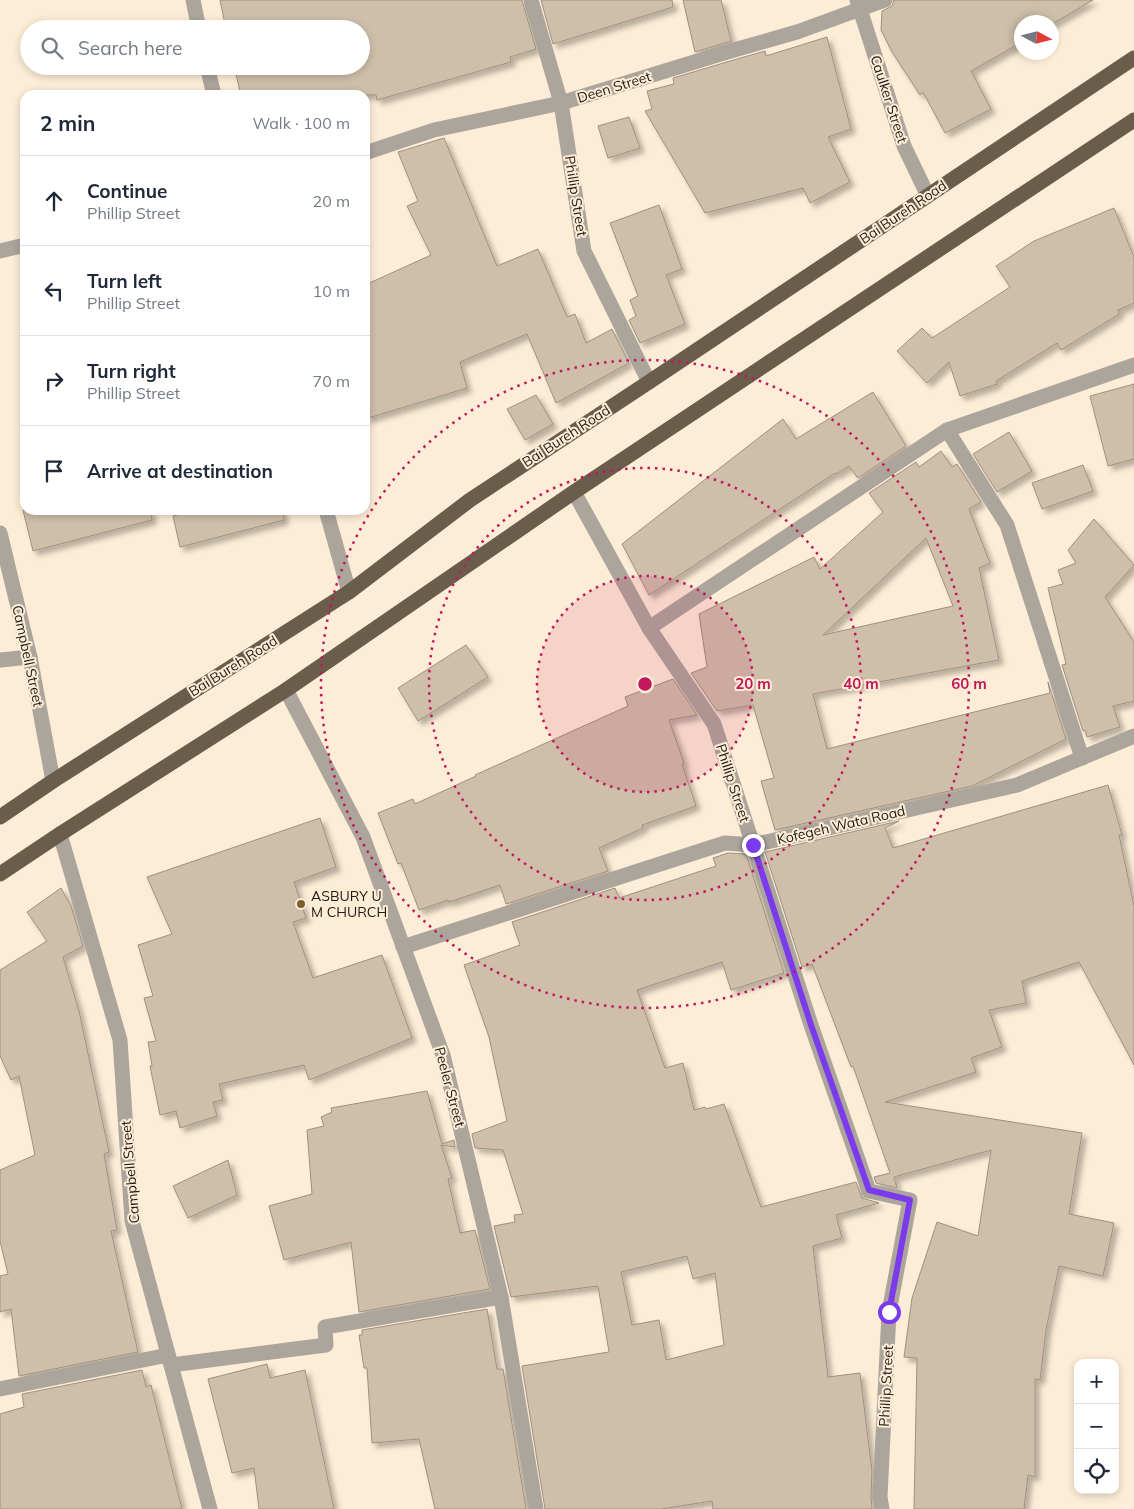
<!DOCTYPE html>
<html lang="en">
<head>
<meta charset="utf-8">
<style>
	:root { --surface:#fff; --page:#f2f2f3; --text:#1f2937; --muted:#747a83; --line:#e0e1e3 }
	body { margin:0; font-family:Mulish,sans-serif; background:var(--page); color:var(--text) }
	.controls { position:absolute; right:15px; bottom:15px; display:grid; overflow:hidden; border-radius:10px; box-shadow:0 2px 8px #0003 }
	.controls button { width:45px; height:45px; display:grid; place-items:center; padding:0; border:0; border-bottom:1px solid var(--line); background:var(--surface); color:var(--text); font:25px sans-serif }
	.compass { position:absolute; left:1014px; top:15px; width:45px; height:45px; border-radius:50%; background:var(--surface); box-shadow:0 2px 8px #0003; rotate:97deg }
	.stop { position:absolute; width:15px; height:15px; margin:-11px; border:4px solid #7c3aed; border-radius:50%; background:#fff }
	.stop.end { background:#7c3aed; border-color:#fff; box-shadow:0 1px 5px #0008 }
	.list { margin:0; padding:0; list-style:none }
	h2 { display:flex; justify-content:space-between; align-items:center; height:65px; margin:0; padding:0 20px; font-size:21px }
	h2 small { font-size:16px; font-weight:400; color:var(--muted) }
	.list li { display:grid; grid-template-columns:32px 1fr auto; gap:15px; align-items:center; box-sizing:border-box; height:90px; padding:0 20px; border-top:1px solid var(--line) }
	.list b { display:block; font-size:19px; white-space:nowrap }
	.list p { margin:0; font-size:16px; white-space:nowrap; color:var(--muted) }
	.list em { font-size:16px; font-style:normal; color:var(--muted) }
	.icon { flex:none; width:28px; height:28px; fill:none; stroke:currentColor; stroke-width:2; stroke-linecap:round; stroke-linejoin:round }
	.map { position:relative; flex:none; width:1134px; height:1509px; overflow:hidden }
	.search { position:absolute; background:var(--surface); box-shadow:0 2px 8px #0003; left:20px; top:20px; width:350px; height:55px; display:flex; align-items:center; gap:12px; box-sizing:border-box; padding:0 18px; border-radius:28px; color:var(--muted); font-size:19px }
	.panel { position:absolute; background:var(--surface); box-shadow:0 2px 8px #0003; left:20px; top:90px; width:350px; height:425px; border-radius:15px }
	.map>svg:first-child { display:block }
	.building { fill:#cfbfaa; stroke:#9f907c; fill-rule:evenodd; filter:url(#shadow) }
	.lines { fill:none; stroke-linecap:round; stroke-linejoin:round }
	.minor { stroke:#aca59c; stroke-width:15 }
	.trunk { stroke:#6a5d4c; stroke-width:15 }
	.route { stroke:#7c3aed; stroke-width:6 }
	.ring { fill:none; stroke:#c2185b; stroke-width:2.5; stroke-dasharray:2.5 5 }
	.poi-dot { fill:#7d5e33; stroke:#fdedd7; stroke-width:2 }
	.labels { text-anchor:middle; dominant-baseline:central; stroke-width:4; stroke-linejoin:round; paint-order:stroke }
	.street-label { font-size:14px; fill:#201a13; stroke:#fdedd7 }
	.poi-label { font-size:14px; fill:#201a13; stroke:#fdedd7; text-anchor:start }
	.centre { fill:#c2185b; stroke:#fdedd7; stroke-width:2.5 }
	.ring-label { font-size:15px; text-anchor:middle; font-weight:bold; fill:#c2185b; stroke:#fdedd7; stroke-width:4; stroke-linejoin:round; paint-order:stroke }
</style>
</head>
<body>
<div class="map">
<svg width="1134" height="1509" viewBox="0 0 1134 1509">
	<defs>
		<filter id="shadow"><feDropShadow dx="4.5" dy="4.5" stdDeviation="2.5" flood-color="#0004"/></filter>
	</defs>
	<rect width="100%" height="100%" fill="#fdedd7"/>
	<g class="building">
		<polygon points="220,0 522,0 536,49 510,57 511,62 377,100 376,95 241,95 234,66 361,66 361,29 226,29"/>
		<polygon points="541,0 672,0 673,7 553,44"/>
		<polygon points="683,0 721,0 731,41 695,52"/>
		<polygon points="894,0 1093,0 1052,24 1052,22 1022,22 1022,42 971,71 991,109 945,133 923,92 920,95 892,52 881,30 882,11 892,6"/>
		<polygon points="827,37 851,129 828,137 850,182 810,203 803,188 705,213 645,111 652,109 647,91 674,84 673,78 730,61 765,51 766,56"/>
		<polygon points="629,117 640,148 608,158 598,126"/>
		<polygon points="444,138 497,266 538,249 567,317 575,314 586,343 612,329 629,363 556,403 527,334 460,362 467,388 365,419 365,285 431,255 407,206 418,201 398,152"/>
		<polygon points="659,205 682,269 666,275 685,324 640,343 629,320 636,316 630,300 638,296 610,223"/>
		<polygon points="1114,208 1134,257 1134,303 1118,310 1119,314 1061,350 1057,343 996,381 997,384 960,396 949,362 927,383 897,351 922,328 932,338 1010,287 996,266 1034,241"/>
		<polygon points="1134,384 1134,459 1108,466 1090,396"/>
		<polygon points="873,392 906,446 858,478 849,466 836,474 835,473 649,595 622,544 783,419 796,439"/>
		<polygon points="536,395 553,424 525,440 507,409"/>
		<polygon points="1009,432 1032,471 997,492 973,454"/>
		<path d="M941,451L952,467L957,464L981,502L969,509L990,563L979,568L999,660L813,694L827,749L1050,693L1048,682L1066,739L972,786L775,830L761,781L774,778L753,705L717,711L691,673L707,667L699,614L814,557L820,569L883,512L869,493L916,462L919,467ZM926,538L953,606L823,635Z"/>
		<polygon points="1083,465 1093,491 1042,509 1032,483"/>
		<polygon points="23,510 151,510 152,520 33,551"/>
		<polygon points="196,510 283,510 284,520 180,547 173,516"/>
		<polygon points="1094,519 1134,565 1105,597 1134,642 1134,701 1113,706 1120,727 1087,737 1085,730 1083,731 1062,665 1066,664 1048,588 1063,584 1058,570 1076,563 1068,550"/>
		<polygon points="466,645 488,677 418,721 398,688"/>
		<polygon points="673,679 697,715 669,720 684,763 682,764 696,806 642,825 643,828 599,848 608,871 506,904 500,885 449,902 448,900 419,910 401,863 398,864 378,813 413,799 415,804 476,776 475,775 628,706 625,697"/>
		<polygon points="1108,785 1122,835 1119,835 1134,906 1134,1065 1079,962 1022,981 1026,1003 989,1010 1002,1047 971,1058 976,1072 885,1102 1082,1133 1069,1214 1114,1223 1103,1276 1059,1266 1046,1330 1040,1380 1035,1379 1035,1477 1028,1475 1024,1509 914,1509 917,1358 904,1357 912,1298 937,1222 978,1236 991,1150 894,1177 897,1188 876,1183 874,1177 890,1173 853,1066 851,1067 812,964 802,967 765,852 899,821 885,828 893,848"/>
		<polygon points="320,818 336,867 294,882 306,918 293,922 313,978 382,955 412,1038 309,1080 304,1065 219,1084 223,1100 213,1102 217,1116 180,1128 176,1111 160,1115 150,1066 152,1066 148,1042 156,1041 144,998 153,996 138,945 172,934 147,877"/>
		<path d="M728,853L746,854L784,973L731,990L722,962L637,990L665,1068L683,1063L694,1110L705,1107L706,1109L724,1104L761,1207L856,1182L862,1198L879,1203L836,1215L842,1238L813,1246L828,1377L860,1373L872,1471L871,1497L872,1509H713L712,1501L661,1509H545L522,1366L609,1352L598,1286L511,1297L494,1226L515,1222L514,1215L523,1214L503,1150L475,1148L472,1134L507,1121L489,1037L464,965L520,945L512,922L615,888L619,898L716,866L713,858ZM687,1256L693,1279L715,1273L724,1345L666,1360L659,1320L632,1325L621,1272Z"/>
		<polygon points="61,888 71,906 83,946 63,957 79,1011 109,1152 104,1154 117,1230 111,1231 138,1352 19,1376 11,1309 0,1312 0,1276 8,1274 0,1241 0,1170 35,1155 19,1076 11,1080 0,1056 0,970 47,941 27,912"/>
		<polygon points="427,1091 442,1144 454,1140 455,1147 441,1145 452,1178 448,1179 460,1233 475,1230 490,1289 359,1312 351,1242 284,1260 269,1206 312,1194 307,1130 324,1126 321,1117 332,1112 331,1108"/>
		<polygon points="228,1160 237,1195 188,1218 173,1186"/>
		<polygon points="487,1309 497,1369 503,1369 526,1509 435,1509 419,1439 372,1443 367,1368 364,1368 359,1335 362,1335 362,1330"/>
		<polygon points="267,1364 270,1378 305,1370 334,1509 259,1509 254,1468 232,1473 208,1379"/>
		<polygon points="142,1370 146,1387 151,1385 182,1509 0,1509 0,1414 24,1407 22,1394"/>
	</g>
	<g class="lines">
		<g class="minor">
			<polyline points="193,0 199,29"/>
			<polyline points="531,0 561,103 584,251 649,382"/>
			<polyline points="857,0 904,146 928,196"/>
			<polyline points="207,66 214,95"/>
			<polyline points="365,153 434,130 561,103 727,52 797,32 885,0"/>
			<polyline points="0,251 25,245"/>
			<polyline points="947,430 1007,525 1082,758"/>
			<polyline points="574,492 649,628 714,724 811,1025 869,1191 910,1200 889,1312 880,1497 882,1509"/>
			<polyline points="326,510 349,592"/>
			<polyline points="0,533 30,657 53,781"/>
			<polyline points="649,628 947,430 1134,365"/>
			<polyline points="0,660 30,657"/>
			<polyline points="286,690 363,837 443,1055 501,1297 536,1509"/>
			<polyline points="60,834 120,1040 132,1221 210,1509"/>
			<polyline points="403,947 725,843 753,845 1017,785 1134,736"/>
			<polyline points="171,1365 326,1345 325,1327 501,1297"/>
			<polyline points="0,1389 168,1355"/>
		</g>
		<g class="trunk">
			<polyline points="0,817 53,781 349,592 470,500 649,382 1134,58"/>
			<polyline points="0,874 60,834 286,690 574,492 1134,120"/>
		</g>
	</g>
	<g class="lines">
		<polyline class="route" points="753,845 811,1025 869,1190 910,1200 889,1312"/>
	</g>
	<circle cx="645" cy="684" r="108" fill="#c2185b" fill-opacity=".12"/>
	<g class="ring">
		<circle cx="645" cy="684" r="108"/>
		<circle cx="645" cy="684" r="216"/>
		<circle cx="645" cy="684" r="324"/>
	</g>
	<circle class="poi-dot" cx="301" cy="904" r="5"/>
	<g class="labels">
		<g class="street-label">
			<text transform="translate(614 87) rotate(-17)">Deen Street</text>
			<text transform="translate(889 99) rotate(72)">Caulker Street</text>
			<text transform="translate(576 196) rotate(81)">Phillip Street</text>
			<text transform="translate(903 212) rotate(-34)">Bai Bureh Road</text>
			<text transform="translate(566 436) rotate(-33)">Bai Bureh Road</text>
			<text transform="translate(28 656) rotate(78)">Campbell Street</text>
			<text transform="translate(233 666) rotate(-32)">Bai Bureh Road</text>
			<text transform="translate(733 783) rotate(72)">Phillip Street</text>
			<text transform="translate(841 825) rotate(-13)">Kofegeh Wata Road</text>
			<text transform="translate(450 1087) rotate(75)">Peeler Street</text>
			<text transform="translate(130 1172) rotate(-95)">Campbell Street</text>
			<text transform="translate(886 1386) rotate(-87)">Phillip Street</text>
		</g>
		<g class="poi-label">
			<text x="311" y="896">ASBURY U<tspan x="311" dy="16">M CHURCH</tspan></text>
		</g>
	</g>
	<circle cx="645" cy="684" r="8" class="centre"/>
	<g class="ring-label">
		<text x="753" y="689">20 m</text>
		<text x="861" y="689">40 m</text>
		<text x="969" y="689">60 m</text>
	</g>
</svg>
<div class="controls">
<button>+</button>
<button>−</button>
<button><svg class="icon" aria-label="locate" viewBox="0 0 24 24"><circle cx="12" cy="12" r="6"/><path d="M12 2v4M12 18v4M2 12h4M18 12h4"/></svg></button>
</div>
<svg class="compass" viewBox="-18 -18 36 36"><path d="M0-13l5 13h-10z" fill="#e53935"/><path d="M0 13l5-13h-10z" fill="#747a83"/></svg>
<div class="stop" style="left:889px;top:1312px"></div>
<div class="stop end" style="left:753px;top:845px"></div>
<div class="search"><svg class="icon" aria-label="search" viewBox="0 0 24 24"><circle cx="10" cy="10" r="6"/><path d="M15 15l6 6"/></svg>Search here</div>
<section class="panel">
<h2>2 min<small>Walk · 100 m</small></h2>
<ul class="list">
<li><svg class="icon" aria-label="ahead" viewBox="0 0 24 24"><path d="M12 20V5M6 11l6-6 6 6"/></svg><div><b>Continue</b><p>Phillip Street</p></div><em>20 m</em></li>
<li><svg class="icon" aria-label="left" viewBox="0 0 24 24"><path d="M17 20v-9H6M10 6l-5 5 5 5"/></svg><div><b>Turn left</b><p>Phillip Street</p></div><em>10 m</em></li>
<li><svg class="icon" aria-label="right" viewBox="0 0 24 24"><path d="M7 20v-9h11M14 6l5 5-5 5"/></svg><div><b>Turn right</b><p>Phillip Street</p></div><em>70 m</em></li>
<li><svg class="icon" aria-label="arrive" viewBox="0 0 24 24"><path d="M6 21V4h12l-3 4 3 4H6"/></svg><div><b>Arrive at destination</b></div></li>
</ul>
</section>
</div>
</body>
</html>
